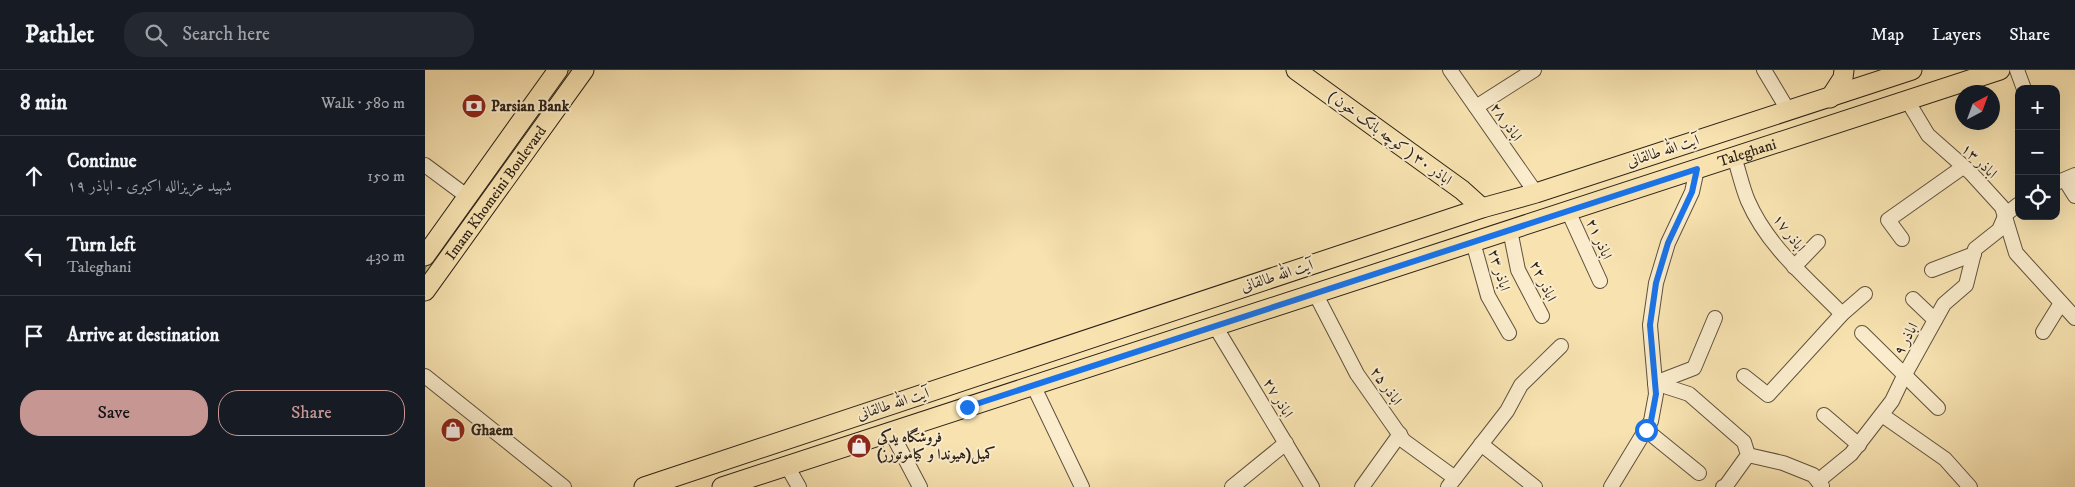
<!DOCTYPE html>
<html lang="en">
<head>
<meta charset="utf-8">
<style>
	:root { --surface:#171b24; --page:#242831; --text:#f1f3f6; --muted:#9ea1a6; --line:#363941; --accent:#c59692 }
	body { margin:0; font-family:"IM FELL DW Pica",Amiri,serif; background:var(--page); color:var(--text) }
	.controls { position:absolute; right:15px; top:15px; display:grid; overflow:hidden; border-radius:10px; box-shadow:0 5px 20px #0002 }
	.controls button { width:45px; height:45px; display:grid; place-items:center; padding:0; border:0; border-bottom:1px solid var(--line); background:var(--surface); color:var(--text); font:25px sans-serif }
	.compass { position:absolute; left:1530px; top:15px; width:45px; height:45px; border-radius:50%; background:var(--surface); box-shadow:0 5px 20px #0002; rotate:41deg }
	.stop { position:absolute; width:15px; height:15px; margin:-11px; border:4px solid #1a73e8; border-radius:50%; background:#fff }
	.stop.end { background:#1a73e8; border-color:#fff; box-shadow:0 1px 5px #0008 }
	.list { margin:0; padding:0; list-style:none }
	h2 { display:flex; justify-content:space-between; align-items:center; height:65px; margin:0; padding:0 20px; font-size:21px }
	h2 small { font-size:16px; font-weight:400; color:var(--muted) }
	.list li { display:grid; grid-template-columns:32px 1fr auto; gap:15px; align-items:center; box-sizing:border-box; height:80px; padding:0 20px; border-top:1px solid var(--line) }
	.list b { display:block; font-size:19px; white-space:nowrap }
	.list p { margin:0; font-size:16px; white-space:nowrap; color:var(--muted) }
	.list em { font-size:16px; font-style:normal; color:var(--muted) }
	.actions { display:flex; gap:10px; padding:15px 20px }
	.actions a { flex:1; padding:11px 0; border:1px solid var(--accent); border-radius:20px; text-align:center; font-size:18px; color:var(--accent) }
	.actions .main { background:var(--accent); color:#111 }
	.icon { flex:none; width:28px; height:28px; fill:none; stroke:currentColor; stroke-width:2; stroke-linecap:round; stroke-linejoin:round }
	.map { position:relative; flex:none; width:1650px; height:417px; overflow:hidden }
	header { display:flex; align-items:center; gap:30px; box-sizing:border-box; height:70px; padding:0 25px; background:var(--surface); border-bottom:1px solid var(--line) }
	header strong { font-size:24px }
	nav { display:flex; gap:28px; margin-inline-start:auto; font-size:18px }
	.search { width:350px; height:45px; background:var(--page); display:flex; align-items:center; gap:12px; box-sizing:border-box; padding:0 18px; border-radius:20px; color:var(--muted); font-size:19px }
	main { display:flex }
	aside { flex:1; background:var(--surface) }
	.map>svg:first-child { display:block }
	.green { fill:#c3c287; stroke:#787250 }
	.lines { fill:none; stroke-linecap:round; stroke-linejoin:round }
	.minor-casing { stroke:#5f523e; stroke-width:16 }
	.major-casing { stroke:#2c2218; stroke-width:21 }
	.minor { stroke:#faeccc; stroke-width:14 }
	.major { stroke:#f7e2b0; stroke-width:19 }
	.route { stroke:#1a73e8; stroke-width:6 }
	.labels { text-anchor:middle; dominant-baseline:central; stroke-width:4; stroke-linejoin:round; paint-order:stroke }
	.poi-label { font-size:15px; font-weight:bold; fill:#2c2218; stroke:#faeccc; text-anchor:start }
	.street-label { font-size:15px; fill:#2c2218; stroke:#faeccc }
</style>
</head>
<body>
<header>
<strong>Pathlet</strong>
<div class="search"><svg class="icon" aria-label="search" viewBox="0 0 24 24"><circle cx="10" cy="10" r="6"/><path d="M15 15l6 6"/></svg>Search here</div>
<nav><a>Map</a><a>Layers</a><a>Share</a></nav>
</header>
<main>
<aside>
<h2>8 min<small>Walk · 580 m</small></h2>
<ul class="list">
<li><svg class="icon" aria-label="ahead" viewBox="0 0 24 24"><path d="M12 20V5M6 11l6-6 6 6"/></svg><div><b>Continue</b><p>شهید عزیزالله اکبری - اباذر ۱۹</p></div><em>150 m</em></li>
<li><svg class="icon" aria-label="left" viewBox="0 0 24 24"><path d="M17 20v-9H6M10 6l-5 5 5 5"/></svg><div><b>Turn left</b><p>Taleghani</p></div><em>430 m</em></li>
<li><svg class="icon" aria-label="arrive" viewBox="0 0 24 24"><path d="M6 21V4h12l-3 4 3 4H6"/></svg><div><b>Arrive at destination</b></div></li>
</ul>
<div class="actions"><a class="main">Save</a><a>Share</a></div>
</aside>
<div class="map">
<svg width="1650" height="417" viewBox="0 0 1650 417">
	<rect width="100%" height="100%" fill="#f7e2b0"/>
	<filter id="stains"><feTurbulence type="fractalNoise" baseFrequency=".004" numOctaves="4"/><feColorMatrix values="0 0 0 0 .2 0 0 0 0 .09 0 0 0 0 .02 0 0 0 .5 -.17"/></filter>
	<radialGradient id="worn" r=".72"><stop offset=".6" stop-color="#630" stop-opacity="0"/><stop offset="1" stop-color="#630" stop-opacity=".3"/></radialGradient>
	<polygon class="green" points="142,0 151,0 0,210 0,198"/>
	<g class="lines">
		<defs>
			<g id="minor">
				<polyline points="1025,0 1111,123"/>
				<polyline points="1339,0 1363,40"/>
				<polyline points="1592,0 1599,19"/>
				<polyline points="1482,30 1503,65 1546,103 1577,137 1591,183 1650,248"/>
				<polyline points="1051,37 1109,0"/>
				<path d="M1309,87C1314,101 1317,117 1323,131C1343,177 1383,209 1417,244"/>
				<polyline points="0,95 43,127"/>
				<polyline points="1640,110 1650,126"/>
				<polyline points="1631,113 1650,105"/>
				<polyline points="1143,141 1175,211"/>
				<polyline points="1085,160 1093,200 1117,246"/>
				<polyline points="1477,169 1463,150 1538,97"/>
				<polyline points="1048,172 1063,226 1084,263"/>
				<polyline points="1369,197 1393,172"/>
				<polyline points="1507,200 1549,184"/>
				<polyline points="890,223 932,304 979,371 1030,408"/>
				<polyline points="1488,229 1510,250"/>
				<polyline points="790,256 887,417"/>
				<polyline points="1618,262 1636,233"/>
				<polyline points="1437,263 1513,338"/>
				<polyline points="0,306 139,417"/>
				<polyline points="1319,306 1343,325 1417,244 1440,224"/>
				<polyline points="1230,313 1264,324 1319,372 1323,385 1300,417 1298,417"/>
				<polyline points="1230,313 1269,298 1290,248"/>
				<polyline points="608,315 657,417"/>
				<polyline points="1399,345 1434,375"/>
				<polyline points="1457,345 1520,389 1545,417"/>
				<polyline points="1221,360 1274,403"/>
				<polyline points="466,362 495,417"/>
				<polyline points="1056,374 1110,417"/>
				<polyline points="1323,385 1358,393 1388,405 1397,416"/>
				<polyline points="362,396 374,417"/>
				<polyline points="1393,411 1426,384 1467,331 1479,306 1519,234 1541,215 1550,179 1574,160 1581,144 1594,134"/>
				<polyline points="807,417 861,373"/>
				<polyline points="937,417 975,364"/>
				<polyline points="1023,417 1082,341 1096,315 1136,276"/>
				<polyline points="1186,417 1226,351 1231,324 1225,255 1231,213 1243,173 1267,122 1272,99"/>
			</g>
			<g id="major">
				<polyline points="871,0 1037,120 1057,138"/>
				<polyline points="1405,28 1418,8 1419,0"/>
				<polyline points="0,186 133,0"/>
				<path id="s1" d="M0,221L159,0"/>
				<polyline points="219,417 1057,138 1111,123 1487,0"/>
				<path id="s2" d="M297,417L1575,0"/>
			</g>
		</defs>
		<use href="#minor" class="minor-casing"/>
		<use href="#major" class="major-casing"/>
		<use href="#minor" class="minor"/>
		<use href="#major" class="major"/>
	</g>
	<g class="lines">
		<polyline class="route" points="542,337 1272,99 1267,122 1243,173 1231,213 1225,255 1231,324 1226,351 1221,360"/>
	</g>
	<defs>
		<symbol id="bank-disc" viewBox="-11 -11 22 22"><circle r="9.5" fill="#8f2418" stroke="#faeccc"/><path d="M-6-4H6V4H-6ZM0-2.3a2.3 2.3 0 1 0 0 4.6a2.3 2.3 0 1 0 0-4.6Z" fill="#fff"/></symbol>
		<symbol id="shop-disc" viewBox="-11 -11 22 22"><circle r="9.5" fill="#8f2418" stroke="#faeccc"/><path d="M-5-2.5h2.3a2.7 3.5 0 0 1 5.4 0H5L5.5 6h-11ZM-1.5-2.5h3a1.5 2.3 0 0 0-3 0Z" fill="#fff"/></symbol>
	</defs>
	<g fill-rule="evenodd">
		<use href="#bank-disc" x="35" y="22" width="28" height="28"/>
		<use href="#shop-disc" x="14" y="346" width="28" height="28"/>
		<use href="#shop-disc" x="420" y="362" width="28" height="28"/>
	</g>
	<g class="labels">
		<g class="poi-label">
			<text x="66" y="36">Parsian Bank</text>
			<text x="46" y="360">Ghaem</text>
			<text x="452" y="367">فروشگاه يدكي<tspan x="452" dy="17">كميل(هیوندا و کیاموتورز)</tspan></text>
		</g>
		<g class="street-label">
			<text transform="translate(1081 52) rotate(55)">اباذر ۲۸</text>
			<text transform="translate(965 68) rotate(36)">اباذر ۳۰ ( کوچه بانک خون )</text>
			<text transform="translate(1238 81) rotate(-18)">آیت الله طالقانی</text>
			<text stroke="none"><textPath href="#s2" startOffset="1078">Taleghani</textPath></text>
			<text transform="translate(1554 91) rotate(44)">اباذر ۱۳</text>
			<text stroke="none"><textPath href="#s1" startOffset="121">Imam Khomeini Boulevard</textPath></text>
			<text transform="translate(1364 163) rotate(53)">اباذر ۱۷</text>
			<text transform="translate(1174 169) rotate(66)">اباذر ۲۱</text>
			<text transform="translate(1074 200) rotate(73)">اباذر ۲۳</text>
			<text transform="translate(852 206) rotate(-18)">آیت الله طالقانی</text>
			<text transform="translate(1118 211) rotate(65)">اباذر ۲۲</text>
			<text transform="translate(1481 269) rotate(-61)">اباذر ۹</text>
			<text transform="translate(961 316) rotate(55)">اباذر ۲۵</text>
			<text transform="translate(853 328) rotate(59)">اباذر ۲۷</text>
			<text transform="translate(468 334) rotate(-18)">آیت الله طالقانی</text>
		</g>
	</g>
	<rect width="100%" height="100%" filter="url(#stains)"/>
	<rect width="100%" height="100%" fill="url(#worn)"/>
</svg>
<div class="controls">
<button>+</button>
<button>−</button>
<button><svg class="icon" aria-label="locate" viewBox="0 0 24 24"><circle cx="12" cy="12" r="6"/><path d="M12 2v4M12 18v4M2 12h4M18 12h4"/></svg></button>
</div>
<svg class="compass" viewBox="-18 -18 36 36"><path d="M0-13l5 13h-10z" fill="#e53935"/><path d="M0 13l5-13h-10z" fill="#9ea1a6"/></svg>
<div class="stop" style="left:1221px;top:360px"></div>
<div class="stop end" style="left:542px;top:337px"></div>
</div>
</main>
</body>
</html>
